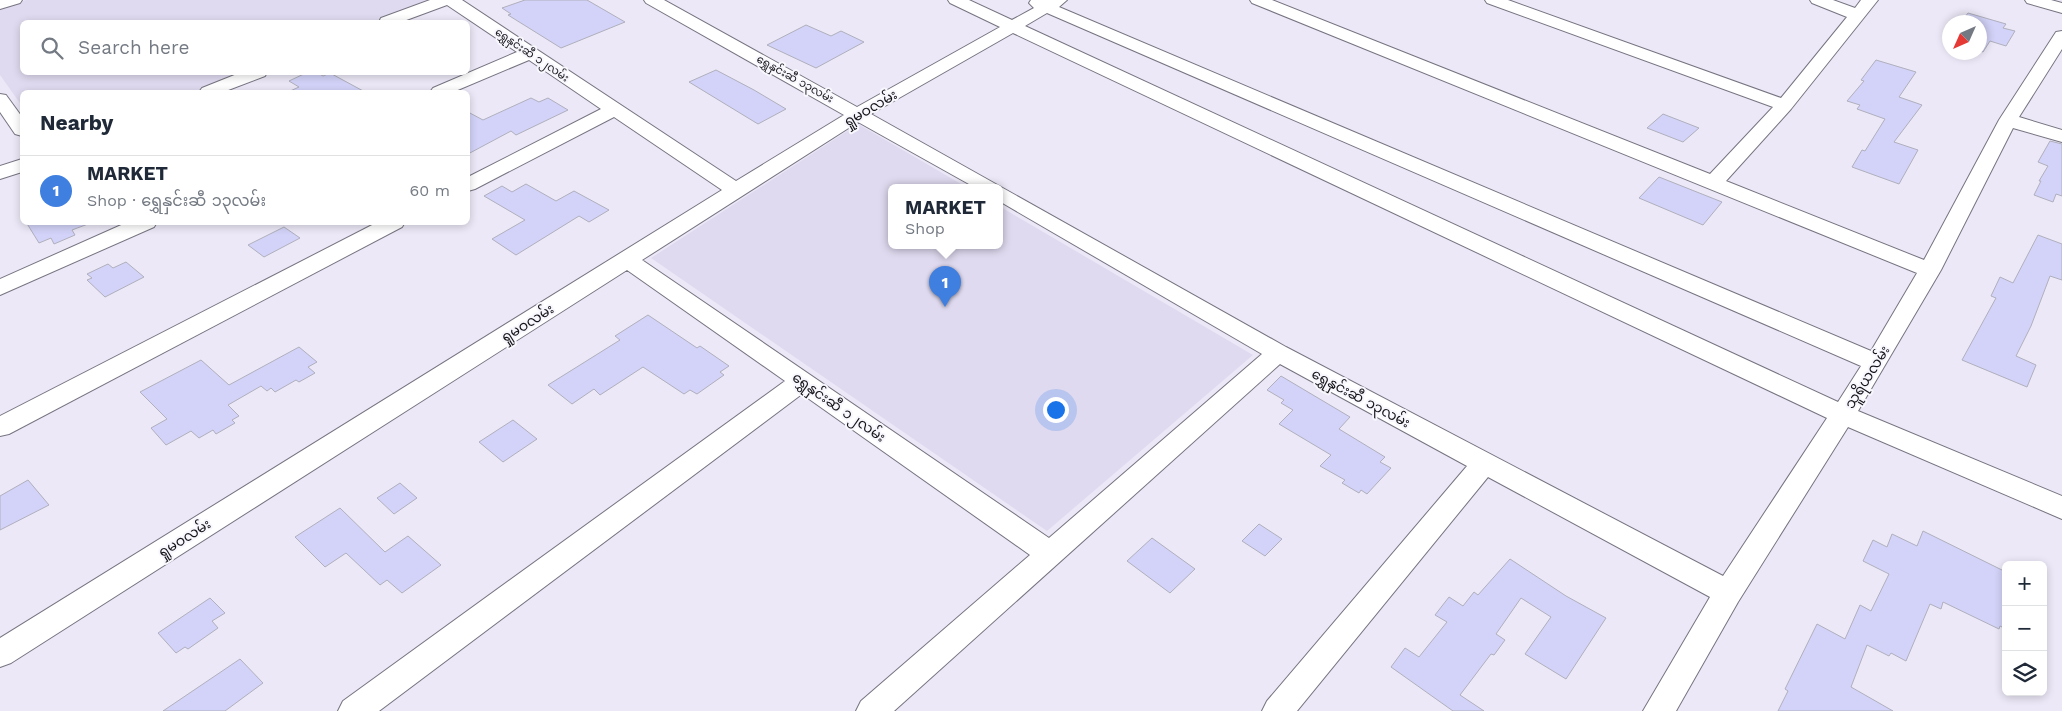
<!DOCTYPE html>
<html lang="en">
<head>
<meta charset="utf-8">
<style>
	:root { --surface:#fff; --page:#f2f2f3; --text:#1f2937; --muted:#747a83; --line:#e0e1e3; --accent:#1a6868 }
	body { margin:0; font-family:"Work Sans","Noto Sans Myanmar",sans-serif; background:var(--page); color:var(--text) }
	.controls { position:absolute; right:15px; bottom:15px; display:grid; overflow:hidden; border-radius:8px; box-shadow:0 2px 8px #0003 }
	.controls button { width:45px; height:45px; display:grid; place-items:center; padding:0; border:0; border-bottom:1px solid var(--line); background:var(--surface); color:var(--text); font:25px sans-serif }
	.compass { position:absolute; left:1942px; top:15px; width:45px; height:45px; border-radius:50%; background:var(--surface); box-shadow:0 2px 8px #0003; rotate:225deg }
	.you { position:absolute; left:1055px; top:409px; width:18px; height:18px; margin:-12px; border:4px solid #fff; border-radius:50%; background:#1a73e8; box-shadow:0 0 0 8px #1a73e833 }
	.badge { display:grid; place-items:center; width:32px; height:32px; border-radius:50%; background:var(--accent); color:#fff; font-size:16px; font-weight:700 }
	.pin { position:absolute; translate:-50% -41px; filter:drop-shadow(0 1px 2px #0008) }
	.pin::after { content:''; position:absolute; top:26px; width:18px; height:15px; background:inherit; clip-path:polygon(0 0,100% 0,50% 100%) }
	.popup { position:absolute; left:888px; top:184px; width:115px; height:65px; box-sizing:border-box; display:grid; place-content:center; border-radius:8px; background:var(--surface); filter:drop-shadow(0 1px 4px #0005); font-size:16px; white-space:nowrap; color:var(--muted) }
	.popup b { font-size:19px; color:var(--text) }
	.popup::after { content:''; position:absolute; left:50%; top:100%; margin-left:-10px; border:10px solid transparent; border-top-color:var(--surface) }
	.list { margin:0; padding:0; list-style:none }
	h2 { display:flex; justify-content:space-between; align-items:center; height:65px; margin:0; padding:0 20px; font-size:21px }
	h2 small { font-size:16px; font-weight:400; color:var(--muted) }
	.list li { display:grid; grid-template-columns:32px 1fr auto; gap:15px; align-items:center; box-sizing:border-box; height:70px; padding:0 20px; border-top:1px solid var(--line) }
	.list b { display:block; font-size:19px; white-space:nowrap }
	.list p { margin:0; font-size:16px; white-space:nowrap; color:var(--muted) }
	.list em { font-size:16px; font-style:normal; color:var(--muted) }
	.icon { flex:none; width:28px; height:28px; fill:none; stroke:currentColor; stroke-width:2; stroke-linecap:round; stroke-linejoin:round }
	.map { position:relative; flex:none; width:2062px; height:711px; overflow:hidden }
	.search { position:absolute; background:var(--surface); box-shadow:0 2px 8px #0003; left:20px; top:20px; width:450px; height:55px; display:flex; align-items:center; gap:12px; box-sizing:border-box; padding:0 18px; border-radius:8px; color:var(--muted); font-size:19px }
	.panel { position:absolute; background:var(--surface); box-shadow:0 2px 8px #0003; left:20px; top:90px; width:450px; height:135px; border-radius:8px }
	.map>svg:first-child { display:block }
	.built { fill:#e0daf0 }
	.building { fill:#d3d3f9; stroke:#afafbd }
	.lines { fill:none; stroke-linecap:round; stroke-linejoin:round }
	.minor-casing { stroke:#777481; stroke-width:2 }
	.minor { fill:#fff; fill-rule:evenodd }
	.labels { text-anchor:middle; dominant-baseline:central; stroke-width:4; stroke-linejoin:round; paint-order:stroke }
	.far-street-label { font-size:11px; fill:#141318; stroke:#f8f7fd }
	.street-label { font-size:14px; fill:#141318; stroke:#f8f7fd }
</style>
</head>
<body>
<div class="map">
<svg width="2062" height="711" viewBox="0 0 2062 711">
	<rect width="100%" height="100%" fill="#ece8f7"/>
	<g class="built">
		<polygon points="26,0 434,0 375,22 22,22 22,72 245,73 193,92 22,92 22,106 0,75 0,8"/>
		<polygon points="858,124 968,188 891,188 891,246 999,246 999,206 1253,355 1047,531 651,258"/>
	</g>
	<g class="building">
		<polygon points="525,0 587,0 625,22 561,48 508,15 511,14 502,8"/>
		<polygon points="1968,13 2006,24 2003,28 2015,31 2006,46 1990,41 1983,52 1980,51 1980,22 1961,22"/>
		<polygon points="806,25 831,36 841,31 864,42 816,68 767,45"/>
		<polygon points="1876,60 1916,72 1899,97 1922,105 1894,142 1918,150 1899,184 1852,167 1862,150 1865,151 1885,119 1857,109 1860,105 1847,101 1864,81 1861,80"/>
		<polygon points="716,70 754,90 786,109 758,124 689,82"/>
		<polygon points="308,72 316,72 323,76 330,73 365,92 288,92 299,87 289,81"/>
		<polygon points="531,98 539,102 548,98 568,110 516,135 511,131 468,154 468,112 483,120"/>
		<polygon points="1663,114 1699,128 1683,142 1647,128"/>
		<polygon points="2050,141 2062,144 2062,196 2056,194 2053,202 2034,195 2041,181 2039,181 2048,166 2038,162"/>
		<polygon points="1659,177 1722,202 1703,225 1639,198"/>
		<polygon points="526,184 556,201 574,191 609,210 589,222 579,216 516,255 492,239 525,220 484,196 502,186 512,192"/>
		<polygon points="26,222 88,222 88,224 72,230 75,235 54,244 51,238 39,243"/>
		<polygon points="284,227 300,238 264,257 248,245"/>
		<polygon points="2038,235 2062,244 2062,280 2050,276 2031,326 2016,356 2036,365 2027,387 1962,360 1996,298 1991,296 2000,277 2013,283"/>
		<polygon points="126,262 144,277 105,297 87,280 92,278 87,274 108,264 113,268"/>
		<polygon points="648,315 697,348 700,346 729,366 720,372 724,375 697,394 690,390 684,394 643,367 600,395 594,389 572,404 548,385 620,340 615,336"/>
		<polygon points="299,347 317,362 308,367 315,373 299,382 296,380 275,392 271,388 267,391 261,386 228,405 239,416 232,420 235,423 216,434 213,430 199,438 191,431 166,445 151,428 167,419 140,392 201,360 229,385"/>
		<polygon points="1281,376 1350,417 1339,429 1385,457 1380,462 1391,468 1367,494 1361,490 1359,493 1342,483 1345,480 1320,466 1331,455 1279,424 1293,410 1281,403 1284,400 1267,390"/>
		<polygon points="513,420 537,439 503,462 479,442"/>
		<polygon points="28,480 49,505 0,530 0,496"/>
		<polygon points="400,483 417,498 394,514 377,498"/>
		<polygon points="340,508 385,552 408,536 441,565 402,593 387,580 380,585 346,553 325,567 295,537"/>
		<polygon points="1259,524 1282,539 1265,556 1242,541"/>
		<polygon points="1923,531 2006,572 2006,629 2000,626 1999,629 1943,602 1941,609 1930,604 1906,661 1891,653 1889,656 1867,645 1851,687 1893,711 1778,711 1788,691 1785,689 1817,624 1845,639 1860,605 1871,611 1889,574 1863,561 1873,540 1887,547 1892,534 1917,546"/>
		<polygon points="1152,538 1195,569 1170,593 1127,561"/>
		<polygon points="1510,559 1566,596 1606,618 1566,679 1525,654 1551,617 1521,598 1496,634 1505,640 1494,655 1491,654 1460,695 1484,711 1453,711 1391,667 1405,648 1419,657 1447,622 1435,615 1449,597 1463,606 1474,592 1478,595"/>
		<polygon points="210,598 225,613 212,621 218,628 188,649 185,647 176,653 158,633"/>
		<polygon points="240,659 263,683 225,711 163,711"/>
	</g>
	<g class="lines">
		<defs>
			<g id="minor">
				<polygon points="0,0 22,0 20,3 0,9"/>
				<path d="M430,0H462L736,181L844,115L646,3L644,0H664L857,107L1000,27L950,3L948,0H969L1012,20L1034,8L1029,3L1031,0H1067L1059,7L1871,351L1917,273L1252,3L1250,0H1272L1710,174L1773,107L1487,3L1485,0H1508L1781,98L1847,17L1812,3L1810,0H1833L1855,8L1861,0H1878L1791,109L1726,181L1924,260L1999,120L2056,32L2062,31V49L2019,117L2062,130V142L2013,128L1941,270L1858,411L2062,496V519L1848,427L1738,602L1676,711H1643L1710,597L1488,477L1297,711H1262L1267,701L1467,466L1280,364L894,711H856L861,701L1030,555L802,394L379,711H338L343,701L785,381L627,270L11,663L0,667V638L722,190L614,117L475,189L468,191V177L601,109L529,60L453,92H430L433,88L517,52L447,5L401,22H379L381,18ZM1047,13L1861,366L1838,402L1025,26ZM1013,33L1827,418L1723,576L1286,347L871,114ZM858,122L976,188H999V201L1262,354L1049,538L642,260Z"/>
				<polygon points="2025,0 2051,0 2062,3 2062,13 2027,3"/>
				<polygon points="242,72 267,72 265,76 223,92 199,92 202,88"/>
				<polygon points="0,94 6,95 22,117 22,136 15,134 0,112"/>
				<polygon points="22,159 22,172 0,179 0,166"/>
				<polygon points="128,222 157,222 154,227 0,295 0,279"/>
				<polygon points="378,222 405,222 402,227 9,434 0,436 0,416"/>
			</g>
		</defs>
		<use href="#minor" class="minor-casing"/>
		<use href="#minor" class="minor"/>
	</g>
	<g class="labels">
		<g class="far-street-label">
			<text transform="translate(532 55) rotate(34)">ရွှေနှင်းဆီ ၁၂လမ်း</text>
			<text transform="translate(795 79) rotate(29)">ရွှေနှင်းဆီ ၁၃လမ်း</text>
		</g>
		<g class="street-label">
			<text transform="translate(870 108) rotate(-30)">ရှုမဝလမ်း</text>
			<text transform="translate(527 323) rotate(-32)">ရှုမဝလမ်း</text>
			<text transform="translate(1867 377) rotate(-58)">သူရိယလမ်း</text>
			<text transform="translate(1361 398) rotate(28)">ရွှေနှင်းဆီ ၁၃လမ်း</text>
			<text transform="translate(839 407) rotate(35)">ရွှေနှင်းဆီ ၁၂လမ်း</text>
			<text transform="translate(184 538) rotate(-32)">ရှုမဝလမ်း</text>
		</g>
	</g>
</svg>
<div class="controls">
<button>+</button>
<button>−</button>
<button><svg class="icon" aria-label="layers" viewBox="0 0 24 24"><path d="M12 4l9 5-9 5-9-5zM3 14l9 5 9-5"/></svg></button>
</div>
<svg class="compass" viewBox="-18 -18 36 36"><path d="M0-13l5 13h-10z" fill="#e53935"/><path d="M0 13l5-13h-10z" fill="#747a83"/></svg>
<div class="you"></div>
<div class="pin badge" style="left:945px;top:307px;background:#3f7fe0">1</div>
<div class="popup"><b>MARKET</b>Shop</div>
<div class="search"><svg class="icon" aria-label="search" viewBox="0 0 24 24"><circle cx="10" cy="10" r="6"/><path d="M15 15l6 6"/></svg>Search here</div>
<section class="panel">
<h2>Nearby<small></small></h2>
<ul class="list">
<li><span class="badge" style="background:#3f7fe0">1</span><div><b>MARKET</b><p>Shop · ရွှေနှင်းဆီ ၁၃လမ်း</p></div><em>60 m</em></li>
</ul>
</section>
</div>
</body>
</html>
